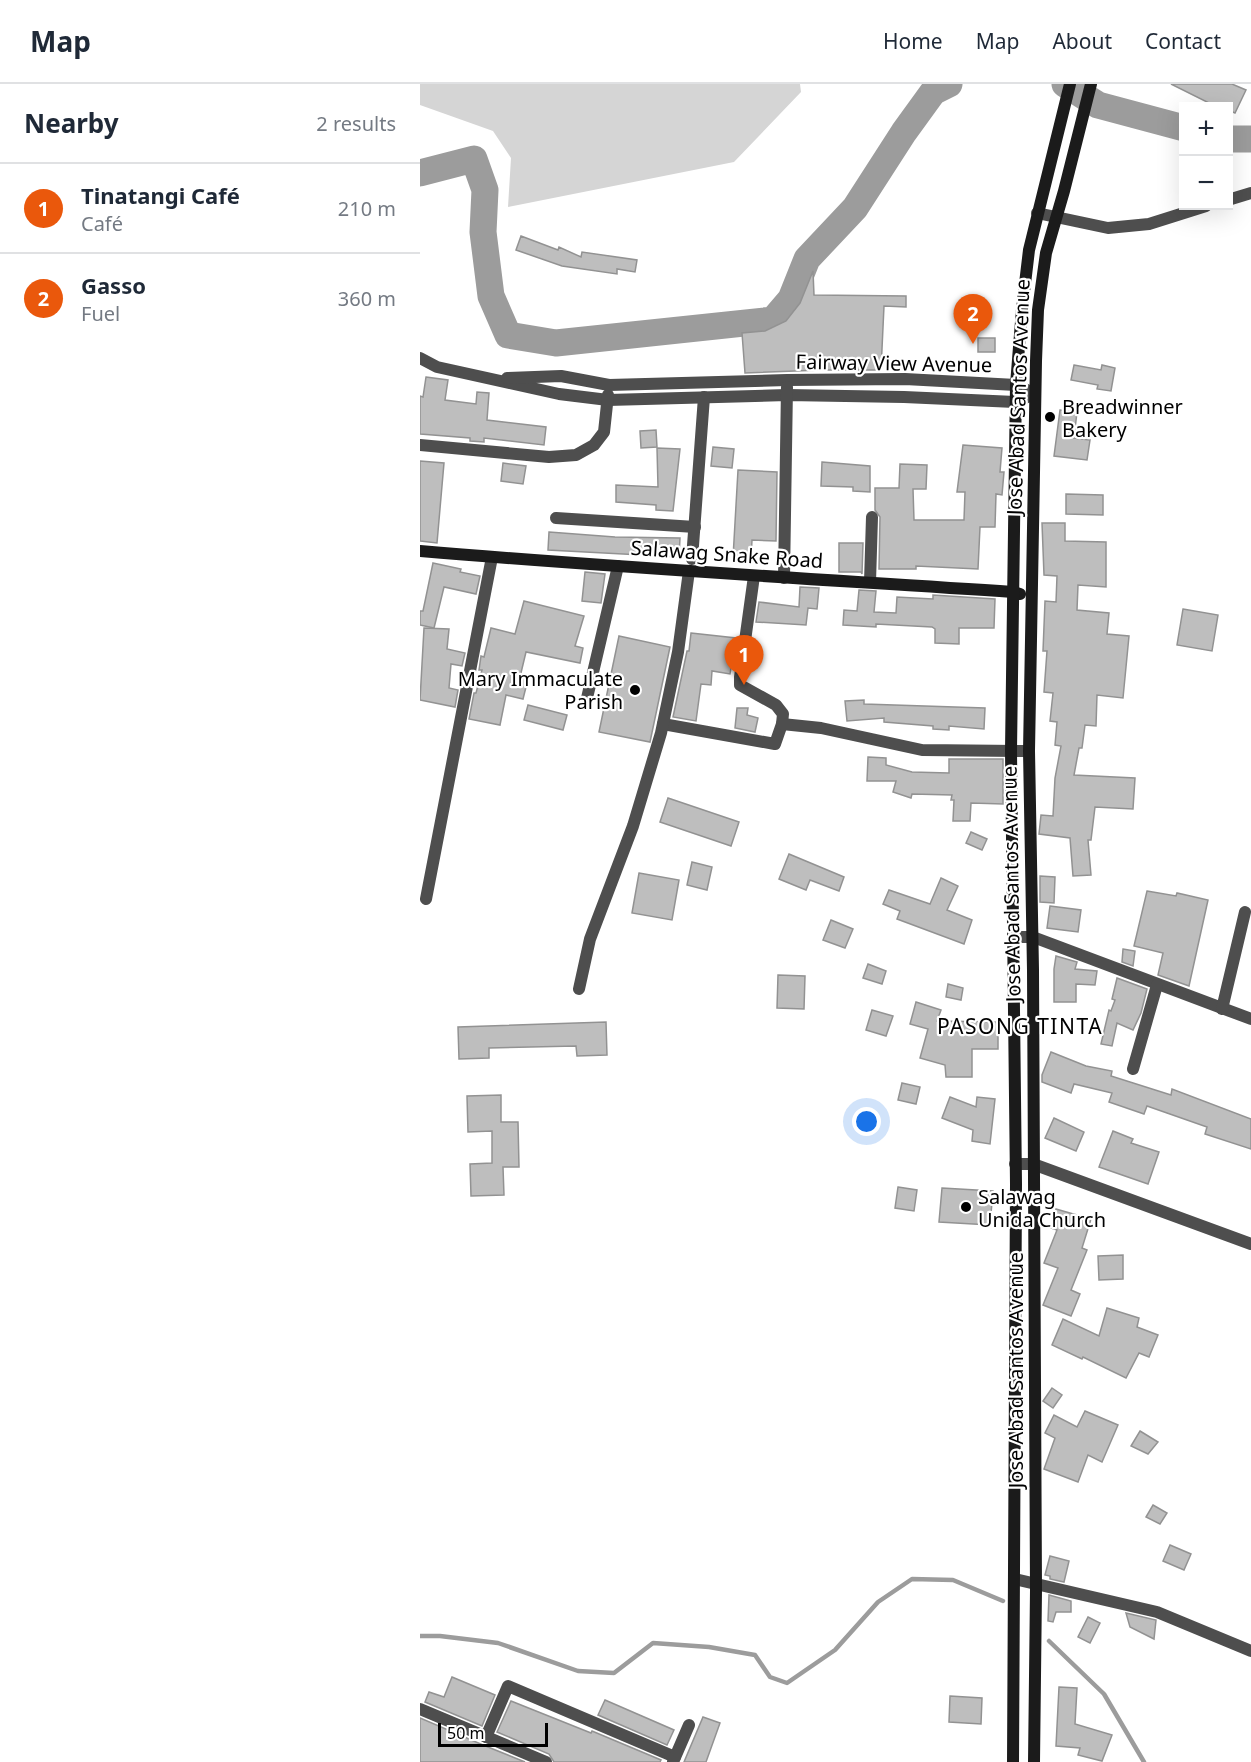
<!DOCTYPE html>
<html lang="en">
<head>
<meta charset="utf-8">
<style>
	:root { --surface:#fff; --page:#f2f2f3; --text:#1f2937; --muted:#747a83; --line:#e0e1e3; --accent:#ea580c }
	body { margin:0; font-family:"Noto Sans",sans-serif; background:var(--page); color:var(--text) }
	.controls { position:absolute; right:18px; top:18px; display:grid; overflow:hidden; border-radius:0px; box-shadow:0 6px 24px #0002 }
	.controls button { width:54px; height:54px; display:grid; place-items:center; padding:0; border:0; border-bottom:2px solid var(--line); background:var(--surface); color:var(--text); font:30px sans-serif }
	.scale { position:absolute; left:18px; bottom:15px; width:110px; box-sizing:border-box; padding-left:6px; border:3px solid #000; border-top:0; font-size:16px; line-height:21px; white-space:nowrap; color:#000; -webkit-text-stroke:4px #fff; paint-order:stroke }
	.you { position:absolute; left:447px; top:1038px; width:21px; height:21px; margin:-15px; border:4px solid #fff; border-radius:50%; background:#1a73e8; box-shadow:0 0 0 9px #1a73e833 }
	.badge { display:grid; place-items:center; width:39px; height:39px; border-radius:50%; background:var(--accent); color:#fff; font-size:20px; font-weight:700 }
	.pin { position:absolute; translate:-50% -50px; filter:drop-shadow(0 2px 3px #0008) }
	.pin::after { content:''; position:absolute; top:32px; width:21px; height:18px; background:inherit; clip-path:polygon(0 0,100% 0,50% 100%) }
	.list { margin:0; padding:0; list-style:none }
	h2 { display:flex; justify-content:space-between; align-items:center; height:78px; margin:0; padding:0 24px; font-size:26px }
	h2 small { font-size:20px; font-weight:400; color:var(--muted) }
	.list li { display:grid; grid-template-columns:39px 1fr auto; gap:18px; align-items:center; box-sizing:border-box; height:90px; padding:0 24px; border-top:2px solid var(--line) }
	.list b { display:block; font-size:22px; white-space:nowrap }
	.list p { margin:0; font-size:20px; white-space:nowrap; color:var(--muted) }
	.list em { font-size:20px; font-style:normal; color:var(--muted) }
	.map { position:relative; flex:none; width:831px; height:1678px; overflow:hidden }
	header { display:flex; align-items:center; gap:36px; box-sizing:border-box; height:84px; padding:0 30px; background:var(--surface); border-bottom:2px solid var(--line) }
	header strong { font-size:28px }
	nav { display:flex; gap:33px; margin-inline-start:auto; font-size:21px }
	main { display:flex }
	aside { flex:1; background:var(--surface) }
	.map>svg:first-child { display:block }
	.green { fill:#d5d5d5 }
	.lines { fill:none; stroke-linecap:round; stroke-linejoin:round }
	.stream { stroke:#9c9c9c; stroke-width:4.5 }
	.river { stroke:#9c9c9c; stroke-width:27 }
	.building { fill:#bebebe; stroke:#929292; stroke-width:1.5 }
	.minor { stroke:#4e4e4e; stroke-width:12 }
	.tertiary { stroke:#4e4e4e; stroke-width:12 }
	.secondary { stroke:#1b1b1b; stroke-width:12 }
	.poi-dot { fill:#000; stroke:#fff; stroke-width:2 }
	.labels { text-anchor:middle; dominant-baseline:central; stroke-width:4.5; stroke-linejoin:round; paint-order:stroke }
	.street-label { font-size:20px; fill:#000; stroke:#fff }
	.poi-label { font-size:20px; fill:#000; stroke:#fff; text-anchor:start }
	.neighbourhood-label { font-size:21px; letter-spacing:1.5px; fill:#000; stroke:#fff }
</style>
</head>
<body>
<header>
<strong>Map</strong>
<nav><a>Home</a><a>Map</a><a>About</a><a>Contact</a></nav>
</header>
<main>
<aside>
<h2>Nearby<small>2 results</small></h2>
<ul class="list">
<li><span class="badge">1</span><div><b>Tinatangi Café</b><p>Café</p></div><em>210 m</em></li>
<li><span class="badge">2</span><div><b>Gasso</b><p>Fuel</p></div><em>360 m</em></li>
</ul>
</aside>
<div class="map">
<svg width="831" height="1678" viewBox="0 0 831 1678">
	<rect width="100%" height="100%" fill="#fff"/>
	<polygon class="green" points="0,0 380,0 381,8 314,78 88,123 91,74 73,47 0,21"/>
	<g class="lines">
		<g class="stream">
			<polyline points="0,1552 20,1552 78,1559 158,1587 194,1589 233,1559 289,1563 335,1571 350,1593 367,1599 415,1566 458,1518 492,1495 533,1496 583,1517"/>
			<polyline points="629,1557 684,1610 724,1678"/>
		</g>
		<g class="river">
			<polyline points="645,0 678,21 764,44"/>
			<polyline points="808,55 831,55"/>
			<polyline points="0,89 54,75 65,106 63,148 71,212 88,251 136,259 353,236 371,215 387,175 435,124 484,48 513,8 529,0"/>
		</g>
	</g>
	<g class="building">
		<polygon points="751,0 812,0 826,6 815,29 808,26 808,22 795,22"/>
		<polygon points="101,152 138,166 139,163 161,173 162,168 217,176 215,188 197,185 197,190 142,182 96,166"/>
		<polygon points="393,187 394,211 486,212 486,223 464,222 461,286 402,286 325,289 322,249 345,247 366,237 380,219"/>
		<rect x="558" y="254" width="17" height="14"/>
		<polygon points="654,281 681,286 682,281 695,284 691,307 677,305 678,301 651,296"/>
		<polygon points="6,293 28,296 25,316 56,320 57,308 69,309 67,336 126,343 124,361 64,354 64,358 50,357 50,354 0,350 0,312 3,313"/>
		<polygon points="640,326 657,328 654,354 670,356 667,376 634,372"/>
		<polygon points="236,346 237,363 221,364 220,347"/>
		<polygon points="543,361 582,364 580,388 584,388 582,411 576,410 575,443 560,443 558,485 496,482 496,485 459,485 460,433 455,426 455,404 479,404 480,380 507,381 506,405 493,405 494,436 544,436 545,408 537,408"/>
		<polygon points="293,363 314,365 312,384 291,382"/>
		<polygon points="237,364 260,365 253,427 236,426 236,421 196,418 196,401 238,403"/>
		<polygon points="0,377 24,379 17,459 0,457"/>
		<polygon points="402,378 450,382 450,408 433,407 433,403 401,402"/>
		<polygon points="83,379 106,382 103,400 81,397"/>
		<polygon points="318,386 357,388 356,457 332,456 331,475 313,474"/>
		<polygon points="646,410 683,411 683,431 646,430"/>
		<polygon points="622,439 645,439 645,457 686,458 686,503 658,501 657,526 689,529 687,550 709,552 703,614 677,611 676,642 665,641 662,664 659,664 654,691 715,694 713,725 675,723 671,756 668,756 671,791 653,792 650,754 619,750 621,731 633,732 635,694 641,662 635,661 637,638 630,637 633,609 624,608 627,567 623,567 625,517 636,518 637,492 624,491"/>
		<polygon points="129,448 195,453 260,454 259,473 128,466"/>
		<polygon points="419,459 443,459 442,490 441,488 419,488"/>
		<polygon points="13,479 41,485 40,488 60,492 56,510 24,503 14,544 0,541 0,527 3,527"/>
		<polygon points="165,488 185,490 181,519 162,517"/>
		<polygon points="380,503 399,504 397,525 388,524 386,541 336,538 339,518 379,523"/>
		<polygon points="439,506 456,507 454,528 476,529 477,513 513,515 513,511 575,515 574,544 539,544 539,560 515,559 515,545 512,543 456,540 456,543 423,541 424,526 437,527"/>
		<polygon points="104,517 164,532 155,562 163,564 160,579 106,568 100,593 108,595 103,615 86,611 80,641 49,635 54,609 56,609 62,586 59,586 61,572 64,573 71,544 95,550"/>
		<polygon points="763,525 798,531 792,567 757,561"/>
		<polygon points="4,544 29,545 27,565 45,569 42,582 31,580 29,604 38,606 35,623 0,616"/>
		<polygon points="271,549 316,554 310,590 292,587 291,601 281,600 276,637 253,633 267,567 269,567"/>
		<polygon points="199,552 250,563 230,658 179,648"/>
		<polygon points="444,616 444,620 565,624 564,645 529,642 529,646 513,645 513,642 464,638 464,634 427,637 425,617"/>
		<polygon points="108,621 147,631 143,646 104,636"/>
		<polygon points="317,624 328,624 327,631 338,634 335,648 315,644"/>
		<polygon points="448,673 466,674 466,681 492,688 529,689 529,675 583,675 583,720 551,719 550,737 533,737 534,716 531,716 532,711 492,710 491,714 473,708 476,697 447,697"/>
		<polygon points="248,714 319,738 311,762 240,738"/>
		<polygon points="551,748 567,755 562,766 546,759"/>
		<polygon points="369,770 424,793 419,807 390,796 386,806 359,795"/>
		<polygon points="272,778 292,783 287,806 267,801"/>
		<polygon points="219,789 259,796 252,836 212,829"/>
		<polygon points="620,792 635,793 634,819 620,818"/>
		<polygon points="521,794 538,802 527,826 552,836 544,860 477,835 480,827 463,820 469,806 510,820"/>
		<polygon points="727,807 756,812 757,809 788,816 769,902 738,891 743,869 714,862"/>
		<polygon points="630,822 661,826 658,848 627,844"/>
		<polygon points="411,836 433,845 425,864 403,856"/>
		<polygon points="703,865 715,867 713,882 702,878"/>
		<polygon points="636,872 657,878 655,885 677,887 675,901 656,900 656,918 634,918 634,885"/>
		<polygon points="448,880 466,887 462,900 443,894"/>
		<polygon points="358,891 385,892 384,925 357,924"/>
		<polygon points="697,894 727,905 721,929 713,946 697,939 692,962 681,960 689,926 691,927 695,916 692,915"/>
		<polygon points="528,900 543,904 541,916 526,913"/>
		<polygon points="496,918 521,926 517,937 578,938 578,965 552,965 552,993 526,993 525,981 500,974 508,945 490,940"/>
		<polygon points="452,926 473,932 466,952 446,946"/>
		<polygon points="186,938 187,971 157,972 156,962 69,964 69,974 39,975 38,943"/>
		<polygon points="631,968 666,982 692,987 691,992 751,1011 752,1005 831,1035 831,1065 785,1050 787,1043 727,1022 724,1030 689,1018 692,1009 654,1000 651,1009 622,998 622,991"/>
		<polygon points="482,999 500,1003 496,1020 478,1016"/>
		<polygon points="81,1011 81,1038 98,1038 99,1083 83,1083 84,1111 51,1112 50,1080 72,1079 72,1047 48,1048 47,1012"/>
		<polygon points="530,1013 556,1023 557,1013 575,1015 570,1060 552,1057 553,1046 522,1034"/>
		<polygon points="634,1034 664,1048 656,1067 625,1054"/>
		<polygon points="693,1047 713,1055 711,1059 739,1068 728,1100 679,1083"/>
		<polygon points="478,1103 497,1106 494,1127 475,1124"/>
		<polygon points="522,1104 573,1107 570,1141 519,1138"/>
		<polygon points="636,1125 671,1135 662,1164 667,1166 651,1206 660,1210 651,1232 623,1221 638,1184 624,1179 637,1146 631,1144"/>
		<polygon points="703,1171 703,1195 679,1196 678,1172"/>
		<polygon points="687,1224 719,1234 717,1243 738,1251 729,1273 719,1269 706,1294 663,1273 662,1275 632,1261 643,1235 679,1252"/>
		<polygon points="632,1304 642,1311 633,1324 623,1317"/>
		<polygon points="665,1327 698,1341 682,1378 668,1371 658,1398 624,1385 635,1354 625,1349 634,1331 657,1343"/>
		<polygon points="720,1347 738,1358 728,1370 711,1362"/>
		<polygon points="733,1421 747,1429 740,1440 726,1433"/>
		<polygon points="750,1461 771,1470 764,1486 743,1477"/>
		<polygon points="630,1472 649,1477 644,1498 630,1495 630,1492 625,1491"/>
		<polygon points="629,1511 651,1517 651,1528 636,1528 633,1538 628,1537"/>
		<polygon points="706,1529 736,1536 734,1555 710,1543"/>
		<polygon points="668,1533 680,1539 670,1559 658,1553"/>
		<polygon points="32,1593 75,1611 62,1642 5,1618 9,1608 24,1613"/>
		<polygon points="639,1603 657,1604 655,1640 692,1651 682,1677 658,1671 660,1664 636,1662"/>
		<polygon points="530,1612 562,1614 561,1640 529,1638"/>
		<polygon points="185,1616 254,1646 247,1661 178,1631"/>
		<polygon points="91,1617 171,1649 172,1647 241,1676 240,1678 134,1678 129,1670 77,1648"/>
		<polygon points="283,1633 300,1639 286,1678 264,1678"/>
		<polygon points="0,1634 63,1661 105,1678 0,1678"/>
	</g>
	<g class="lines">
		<g class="minor">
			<polyline points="0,274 17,283 139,310 188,316 367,311 484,313 595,318 615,310"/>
			<polyline points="87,294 141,292 189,301 367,296 485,295 596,301 615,310"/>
			<polyline points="0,361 129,373 156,371 174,361 184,348 188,311"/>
			<polyline points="136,434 275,443"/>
			<polyline points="272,475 284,313"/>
			<polyline points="364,494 367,303"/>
			<polyline points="450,498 452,433"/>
			<polyline points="167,614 198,482"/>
			<polyline points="243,640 355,660 362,640 363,630 356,621 320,601 320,593 334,492"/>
			<polyline points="362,640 401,644 502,666 609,667"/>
			<polyline points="6,815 72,473"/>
			<polyline points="593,853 613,853 831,935"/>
			<polyline points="159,905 170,855 213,742 241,649 258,568 269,487"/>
			<polyline points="802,925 825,828"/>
			<polyline points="713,985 737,901"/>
			<polyline points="595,1080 613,1080 831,1160"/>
			<polyline points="595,1495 737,1528 831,1567"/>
			<polyline points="0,1625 126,1678"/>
			<polyline points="66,1653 88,1602 255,1673"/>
			<polyline points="253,1678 269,1641"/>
		</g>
		<g class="tertiary">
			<polyline points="808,116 831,109"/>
			<polyline points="617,129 688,144 729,140 786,122"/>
		</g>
		<g class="secondary">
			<path d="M0,467C198,484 396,495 593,508L600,510"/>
			<polyline points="593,1678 596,1100 591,667 596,301 602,225 609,166 650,0"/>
			<polyline points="614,1678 616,1506 613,886 609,667 616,277 618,226 626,169 644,107 671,0"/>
		</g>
	</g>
	<g class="poi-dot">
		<circle cx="630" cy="333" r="6"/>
		<circle cx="215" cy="606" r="6"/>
		<circle cx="546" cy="1123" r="6"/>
	</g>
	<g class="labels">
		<g class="street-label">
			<text transform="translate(474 279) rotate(1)">Fairway View Avenue</text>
			<text transform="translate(598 313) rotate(-88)">Jose Abad Santos Avenue</text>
			<text transform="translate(307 470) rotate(4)">Salawag Snake Road</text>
			<text transform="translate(591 800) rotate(-91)">Jose Abad Santos Avenue</text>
			<text transform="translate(595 1286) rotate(-90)">Jose Abad Santos Avenue</text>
		</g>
		<g class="poi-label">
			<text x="642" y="322">Breadwinner<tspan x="642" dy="23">Bakery</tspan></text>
			<text x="203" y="594" text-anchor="end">Mary Immaculate<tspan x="203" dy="23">Parish</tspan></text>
			<text x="558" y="1112">Salawag<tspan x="558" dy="23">Unida Church</tspan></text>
		</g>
		<g class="neighbourhood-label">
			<text x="600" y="942">PASONG TINTA</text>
		</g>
	</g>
</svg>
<div class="controls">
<button>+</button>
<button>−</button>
</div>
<div class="scale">50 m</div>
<div class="you"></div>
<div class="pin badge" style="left:324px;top:601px">1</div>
<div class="pin badge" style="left:553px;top:260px">2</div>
</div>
</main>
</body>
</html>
